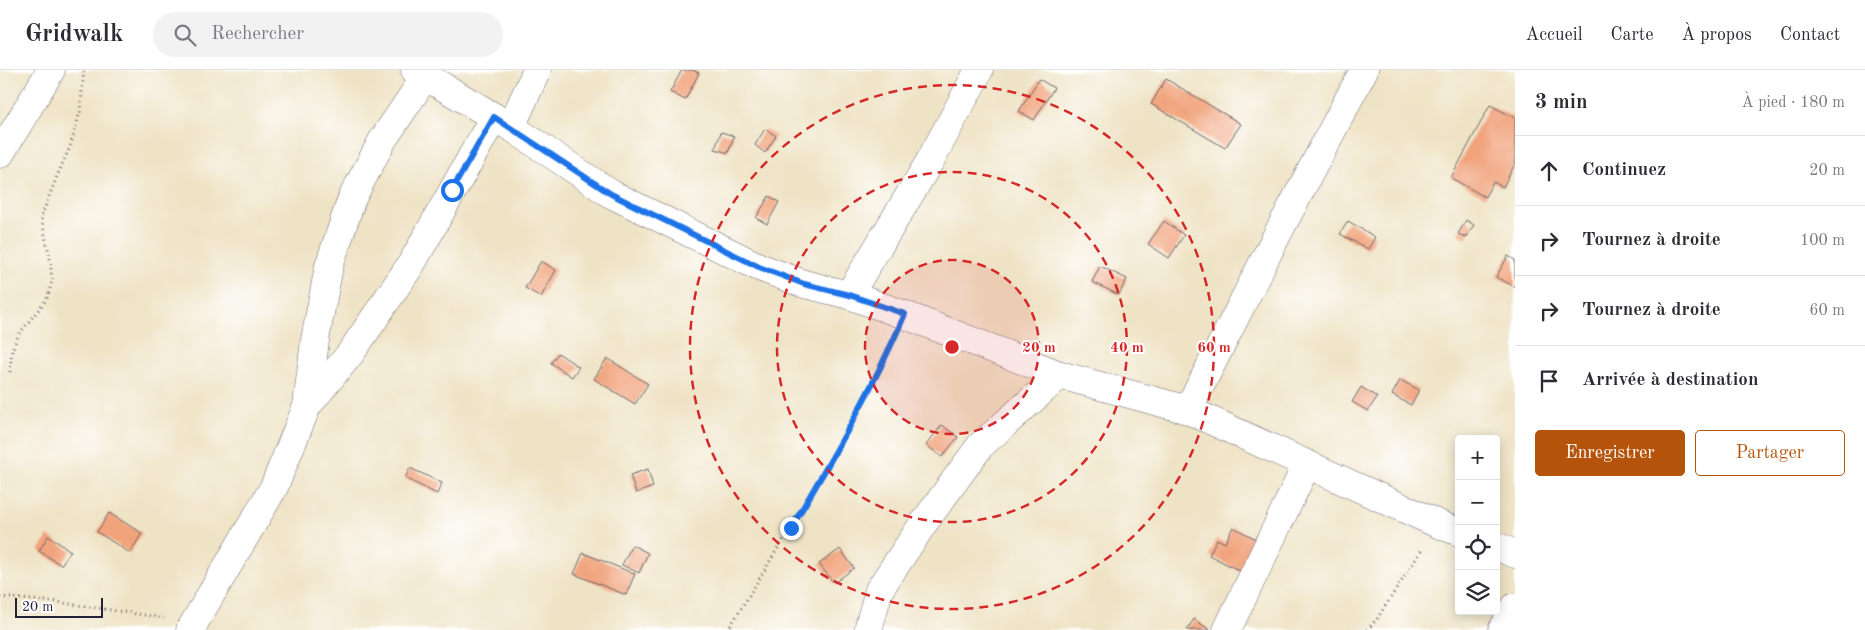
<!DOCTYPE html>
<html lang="fr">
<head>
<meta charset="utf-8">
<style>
	:root { --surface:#fff; --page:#f2f2f3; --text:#2b2b33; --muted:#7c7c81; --line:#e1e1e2; --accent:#b45309 }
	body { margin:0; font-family:"Old Standard TT",serif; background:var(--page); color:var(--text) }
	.controls { position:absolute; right:15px; bottom:15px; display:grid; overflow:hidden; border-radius:5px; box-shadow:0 2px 12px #0003 }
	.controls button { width:45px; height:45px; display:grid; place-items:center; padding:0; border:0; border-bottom:1px solid var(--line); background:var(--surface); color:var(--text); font:25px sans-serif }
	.scale { position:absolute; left:15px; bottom:12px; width:88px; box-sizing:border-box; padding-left:5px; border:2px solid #22223b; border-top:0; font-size:14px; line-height:18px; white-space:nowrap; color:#22223b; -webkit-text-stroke:4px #fff; paint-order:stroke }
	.stop { position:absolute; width:15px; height:15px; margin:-11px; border:4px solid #1a73e8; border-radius:50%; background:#fff }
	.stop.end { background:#1a73e8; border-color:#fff; box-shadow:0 1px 5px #0008 }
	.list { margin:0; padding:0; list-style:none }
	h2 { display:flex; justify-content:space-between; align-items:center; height:65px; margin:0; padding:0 20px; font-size:21px }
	h2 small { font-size:16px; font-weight:400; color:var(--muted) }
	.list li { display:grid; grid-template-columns:32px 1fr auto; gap:15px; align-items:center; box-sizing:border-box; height:70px; padding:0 20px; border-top:1px solid var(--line) }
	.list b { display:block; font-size:19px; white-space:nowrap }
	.list em { font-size:16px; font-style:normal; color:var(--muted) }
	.actions { display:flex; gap:10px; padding:15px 20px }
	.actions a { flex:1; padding:11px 0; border:1px solid var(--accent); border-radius:5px; text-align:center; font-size:18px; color:var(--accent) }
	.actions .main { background:var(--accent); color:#fff }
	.icon { flex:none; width:28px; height:28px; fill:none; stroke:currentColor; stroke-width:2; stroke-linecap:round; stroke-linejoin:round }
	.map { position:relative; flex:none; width:1515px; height:560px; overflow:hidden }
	header { display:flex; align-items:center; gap:30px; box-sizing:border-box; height:70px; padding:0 25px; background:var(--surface); border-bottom:1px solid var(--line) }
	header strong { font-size:24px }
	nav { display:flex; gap:28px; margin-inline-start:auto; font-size:18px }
	.search { width:350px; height:45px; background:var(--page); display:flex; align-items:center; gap:12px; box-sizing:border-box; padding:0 18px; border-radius:28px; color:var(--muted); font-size:19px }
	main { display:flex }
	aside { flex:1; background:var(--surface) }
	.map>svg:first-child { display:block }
	.building { fill:#f1a37b }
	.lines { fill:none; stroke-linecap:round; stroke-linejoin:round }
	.minor-casing { stroke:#6a666b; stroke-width:29 }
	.path { stroke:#6a666b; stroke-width:3; stroke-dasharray:1 4; stroke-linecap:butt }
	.minor { stroke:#fff; stroke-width:28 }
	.route { stroke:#1a73e8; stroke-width:6 }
	.ring { fill:none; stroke:#d62828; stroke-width:2.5; stroke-dasharray:9 6 }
	.centre { fill:#d62828; stroke:#fff; stroke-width:2.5 }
	.ring-label { font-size:15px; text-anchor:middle; font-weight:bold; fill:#d62828; stroke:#fff; stroke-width:4; stroke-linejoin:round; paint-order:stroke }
</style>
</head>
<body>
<header>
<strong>Gridwalk</strong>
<div class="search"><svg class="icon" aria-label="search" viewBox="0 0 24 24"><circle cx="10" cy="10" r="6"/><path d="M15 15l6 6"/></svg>Rechercher</div>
<nav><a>Accueil</a><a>Carte</a><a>À propos</a><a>Contact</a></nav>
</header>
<main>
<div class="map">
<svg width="1515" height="560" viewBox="0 0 1515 560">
	<rect width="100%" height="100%" fill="#fff"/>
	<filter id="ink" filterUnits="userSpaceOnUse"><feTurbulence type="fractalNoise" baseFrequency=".02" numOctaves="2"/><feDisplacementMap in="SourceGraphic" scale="10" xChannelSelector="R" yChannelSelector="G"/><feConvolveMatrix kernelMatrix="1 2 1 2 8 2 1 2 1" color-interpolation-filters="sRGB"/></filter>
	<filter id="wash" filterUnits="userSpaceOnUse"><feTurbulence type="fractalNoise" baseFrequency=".0096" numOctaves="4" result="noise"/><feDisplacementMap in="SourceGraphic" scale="20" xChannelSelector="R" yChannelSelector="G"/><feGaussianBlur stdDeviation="1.12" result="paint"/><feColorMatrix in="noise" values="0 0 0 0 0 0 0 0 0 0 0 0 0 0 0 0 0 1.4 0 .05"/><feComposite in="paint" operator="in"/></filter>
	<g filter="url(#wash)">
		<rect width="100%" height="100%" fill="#efe3c5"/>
		<g id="blocks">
			<g class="building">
				<polygon points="682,0 692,0 699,3 685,30 670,22"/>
				<polygon points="1039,9 1054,18 1034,50 1019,41"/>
				<polygon points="1166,9 1241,54 1225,78 1151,34"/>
				<polygon points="1490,35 1515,48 1515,94 1503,117 1493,112 1485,127 1451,108"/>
				<polygon points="765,59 776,66 765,83 755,75"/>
				<polygon points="721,62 734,66 728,83 715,79"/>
				<polygon points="769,126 779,132 767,154 756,148"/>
				<polygon points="1466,150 1474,155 1466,168 1458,164"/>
				<polygon points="1164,151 1184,165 1169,188 1148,174"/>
				<polygon points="1348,151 1375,167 1368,179 1340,164"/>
				<polygon points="1508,186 1515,190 1515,217 1496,207"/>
				<polygon points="541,191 556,200 541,227 525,218"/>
				<polygon points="1100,196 1127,209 1119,225 1092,212"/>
				<polygon points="558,283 579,297 572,307 551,293"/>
				<polygon points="607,288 648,314 635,334 594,309"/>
				<polygon points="1400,310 1419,320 1411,335 1392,325"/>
				<polygon points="1361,317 1377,327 1368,341 1352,332"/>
				<polygon points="942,355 958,367 942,387 926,375"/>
				<polygon points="410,398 442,413 437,424 405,408"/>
				<polygon points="648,399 653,417 636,423 630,405"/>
				<polygon points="109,443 142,463 130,483 97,462"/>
				<polygon points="1233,457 1258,470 1242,502 1209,485 1217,469 1225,473"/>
				<polygon points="48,466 71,481 61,495 39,481"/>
				<polygon points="632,475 648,483 639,503 622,495"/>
				<polygon points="840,479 854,498 834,513 819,494"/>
				<polygon points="583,483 635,504 626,525 574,504"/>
				<polygon points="1194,549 1210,560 1187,560"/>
			</g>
		</g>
	</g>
	<g filter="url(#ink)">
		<use href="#blocks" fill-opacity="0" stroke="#6a666b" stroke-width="1"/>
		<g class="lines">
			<defs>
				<g id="minor">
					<polyline points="415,0 511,57 611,124 759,197 804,214 849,225 905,245 1060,305 1188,340 1438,454 1459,462"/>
					<polyline points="511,57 537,0"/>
					<polyline points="0,84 51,0"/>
					<polyline points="849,225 930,91 979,0"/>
					<polyline points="307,336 350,284 412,193 494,47"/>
					<polyline points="1188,340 1277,165 1364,0"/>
					<polyline points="1496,476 1515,484"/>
					<polyline points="190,560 274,417 307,336 315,270 329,196 352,128 382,71 425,7"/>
					<polyline points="868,560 879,520 923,454 980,376 1060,305"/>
					<polyline points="1227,560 1307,394"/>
					<polyline points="1502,560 1515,537"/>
				</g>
			</defs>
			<use href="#minor" class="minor-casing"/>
			<g class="path">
				<polyline points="10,302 12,280 19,264 47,229 52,211 50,188 41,147 57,106 70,77 80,42 84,0"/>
				<polyline points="0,527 57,532 164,548"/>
				<polyline points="728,560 836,383 894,270"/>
				<polyline points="1367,560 1377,549 1423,478"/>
			</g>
			<use href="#minor" class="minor"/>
		</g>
	</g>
	<g class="lines" filter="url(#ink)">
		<path class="route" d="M452,120L494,47L611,124L759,197L804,214L849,225L905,244C873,319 832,389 791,458"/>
	</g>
	<circle cx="952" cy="277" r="87" fill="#d62828" fill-opacity=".12"/>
	<g class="ring">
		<circle cx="952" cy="277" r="87"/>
		<circle cx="952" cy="277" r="175"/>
		<circle cx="952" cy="277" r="262"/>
	</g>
	<circle cx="952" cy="277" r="8" class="centre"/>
	<g class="ring-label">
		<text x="1039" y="282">20 m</text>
		<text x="1127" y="282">40 m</text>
		<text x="1214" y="282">60 m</text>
	</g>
</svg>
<div class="controls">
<button>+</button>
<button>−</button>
<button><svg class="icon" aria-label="locate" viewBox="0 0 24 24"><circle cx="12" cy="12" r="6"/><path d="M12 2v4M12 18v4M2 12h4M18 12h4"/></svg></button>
<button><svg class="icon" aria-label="layers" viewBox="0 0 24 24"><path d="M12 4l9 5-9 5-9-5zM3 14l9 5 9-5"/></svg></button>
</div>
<div class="scale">20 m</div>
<div class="stop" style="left:452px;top:120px"></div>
<div class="stop end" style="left:791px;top:458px"></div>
</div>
<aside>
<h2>3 min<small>À pied · 180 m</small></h2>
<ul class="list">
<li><svg class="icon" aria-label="ahead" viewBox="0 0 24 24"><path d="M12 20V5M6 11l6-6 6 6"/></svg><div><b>Continuez</b></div><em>20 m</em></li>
<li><svg class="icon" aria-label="right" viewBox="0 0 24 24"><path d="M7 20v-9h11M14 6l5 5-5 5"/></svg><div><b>Tournez à droite</b></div><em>100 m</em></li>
<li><svg class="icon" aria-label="right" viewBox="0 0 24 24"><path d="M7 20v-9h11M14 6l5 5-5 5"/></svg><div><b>Tournez à droite</b></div><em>60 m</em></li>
<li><svg class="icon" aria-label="arrive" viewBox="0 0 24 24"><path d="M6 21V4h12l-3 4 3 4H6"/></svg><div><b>Arrivée à destination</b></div></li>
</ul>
<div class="actions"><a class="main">Enregistrer</a><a>Partager</a></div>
</aside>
</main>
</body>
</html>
